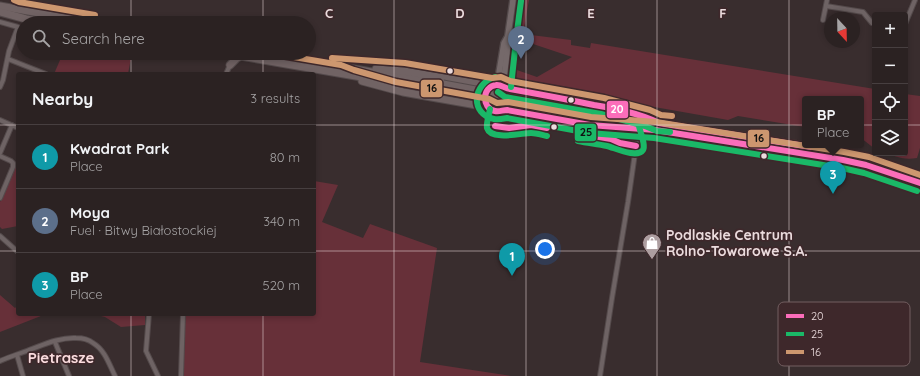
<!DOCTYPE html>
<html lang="en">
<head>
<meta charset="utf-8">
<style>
	:root { --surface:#2b2222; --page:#332a2a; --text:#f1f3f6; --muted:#a6a4a5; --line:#473f40; --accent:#b45309 }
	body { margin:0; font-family:Quicksand,sans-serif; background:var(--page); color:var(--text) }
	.controls { position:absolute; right:12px; top:12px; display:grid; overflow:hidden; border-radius:4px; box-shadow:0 2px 6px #0003 }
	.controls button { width:36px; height:36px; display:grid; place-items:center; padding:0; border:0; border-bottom:1px solid var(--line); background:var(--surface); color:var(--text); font:20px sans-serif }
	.compass { position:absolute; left:824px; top:12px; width:36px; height:36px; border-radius:50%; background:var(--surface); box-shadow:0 2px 6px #0003; rotate:158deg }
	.you { position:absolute; left:545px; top:249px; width:14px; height:14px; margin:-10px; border:3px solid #fff; border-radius:50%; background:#1a73e8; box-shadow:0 0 0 6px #1a73e833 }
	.badge { display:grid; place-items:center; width:26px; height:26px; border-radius:50%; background:var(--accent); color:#fff; font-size:13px; font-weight:700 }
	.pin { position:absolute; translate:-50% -33px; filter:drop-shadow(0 1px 2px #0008) }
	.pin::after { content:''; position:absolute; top:21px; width:14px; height:12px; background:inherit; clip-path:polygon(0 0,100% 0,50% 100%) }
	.popup { position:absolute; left:802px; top:96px; width:62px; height:52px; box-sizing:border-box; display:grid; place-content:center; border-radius:4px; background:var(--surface); filter:drop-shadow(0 1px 3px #0005); font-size:13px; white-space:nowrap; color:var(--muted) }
	.popup b { font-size:15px; color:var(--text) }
	.popup::after { content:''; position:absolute; left:50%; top:100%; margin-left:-8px; border:8px solid transparent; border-top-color:var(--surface) }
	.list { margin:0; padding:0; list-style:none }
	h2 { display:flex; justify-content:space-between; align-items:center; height:52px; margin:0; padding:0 16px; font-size:17px }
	h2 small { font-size:13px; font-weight:400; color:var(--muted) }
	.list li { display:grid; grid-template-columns:26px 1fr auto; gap:12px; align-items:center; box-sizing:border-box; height:64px; padding:0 16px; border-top:1px solid var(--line) }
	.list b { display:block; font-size:15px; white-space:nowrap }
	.list p { margin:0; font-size:13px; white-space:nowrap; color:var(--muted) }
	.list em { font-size:13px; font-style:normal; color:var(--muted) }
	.icon { flex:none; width:22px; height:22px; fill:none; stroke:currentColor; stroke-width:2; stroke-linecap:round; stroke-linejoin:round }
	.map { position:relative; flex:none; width:920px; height:376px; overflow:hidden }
	.search { position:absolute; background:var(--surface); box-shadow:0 2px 6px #0003; left:16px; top:16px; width:300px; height:44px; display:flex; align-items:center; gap:10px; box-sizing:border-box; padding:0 14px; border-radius:22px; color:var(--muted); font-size:15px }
	.panel { position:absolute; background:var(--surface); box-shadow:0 2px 6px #0003; left:16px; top:72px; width:300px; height:244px; border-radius:4px }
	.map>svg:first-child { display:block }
	.green { fill:#673039 }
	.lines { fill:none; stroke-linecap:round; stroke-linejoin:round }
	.street-casing { stroke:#544a4b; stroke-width:6 }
	.secondary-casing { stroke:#544a4b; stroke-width:8 }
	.highway-casing { stroke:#544a4b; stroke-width:9 }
	.street { stroke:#6e6364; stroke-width:4 }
	.secondary { stroke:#75696a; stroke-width:5.5 }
	.highway { stroke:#716364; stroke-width:7 }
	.highway-bridge-casing { stroke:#544a4b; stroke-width:9; stroke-linecap:butt }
	.highway-bridge { stroke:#716364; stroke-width:7 }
	.bus-1-casing { stroke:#3e282b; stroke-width:9 }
	.bus-2-casing { stroke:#3e282b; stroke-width:9 }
	.bus-3-casing { stroke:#3e282b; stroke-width:9 }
	.bus-1 { stroke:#fb6dba; stroke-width:6 }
	.bus-2 { stroke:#1ab867; stroke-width:6 }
	.bus-3 { stroke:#cd976f; stroke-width:6 }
	.grid { fill:none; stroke:#ebdbdd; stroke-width:1; stroke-opacity:0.55 }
	.bus-dot { fill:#ebdbdd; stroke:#3e282b; stroke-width:1.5 }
	.labels { text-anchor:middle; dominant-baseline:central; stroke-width:3.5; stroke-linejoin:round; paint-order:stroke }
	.poi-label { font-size:14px; font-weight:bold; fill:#ebdbdd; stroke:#3e282b; text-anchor:start }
	.neighbourhood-label { font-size:15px; font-weight:bold; fill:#fadcde; stroke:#3e282b }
	.key { fill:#3e282b; stroke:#725e60; stroke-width:1 }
	.key-label { font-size:11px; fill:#ebdbdd }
	.grid-label { font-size:13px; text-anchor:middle; font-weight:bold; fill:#ebdbdd; stroke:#3e282b; stroke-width:3.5; stroke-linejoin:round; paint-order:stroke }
	.line-badge { stroke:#3e282b; stroke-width:1.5 }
	.badge-label { font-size:11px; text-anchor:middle; font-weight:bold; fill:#fff }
	.pale-badge-label { font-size:11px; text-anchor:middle; font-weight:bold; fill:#111 }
</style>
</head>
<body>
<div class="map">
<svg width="920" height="376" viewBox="0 0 920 376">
	<rect width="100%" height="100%" fill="#392d2e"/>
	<g class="green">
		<polygon points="521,0 529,0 523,34 571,40 571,45 590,48 591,43 875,89 875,149 861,138 861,99 805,99 805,127 738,116 728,120 524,84 518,78 513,77 511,68 537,77 572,57 515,38 516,28 517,27"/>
		<polygon points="63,53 132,53 128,74 54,74"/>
		<path d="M905,94L920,96V148L917,158C903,160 898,157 886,153H905Z"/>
		<polygon points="18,160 18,226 2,229 0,227 0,202"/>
		<polygon points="314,181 338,185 322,222 363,238 370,224 437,248 420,362 511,376 180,376 183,314 314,314"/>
		<polygon points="0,295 15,308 18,305 18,314 46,314 0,332"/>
		<polygon points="93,314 145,314 145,325 121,327 105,317"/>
	</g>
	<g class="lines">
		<defs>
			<g id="street">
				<polyline points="826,6 863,12 872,23 875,24"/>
				<polyline points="823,20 827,0"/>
				<polyline points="0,22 18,27 9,51 3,80 0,87"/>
				<polyline points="905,24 915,0"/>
				<polyline points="8,59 46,74"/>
				<polyline points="226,74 230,65"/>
				<polyline points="0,120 18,128"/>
				<polyline points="631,128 636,146"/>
				<polyline points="0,153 12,125"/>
				<polyline points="0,156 11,161 13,163 13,167 0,198"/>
				<polyline points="0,236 18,252"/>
				<polyline points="149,314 146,351 158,376"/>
				<polyline points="55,342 69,376"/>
				<polyline points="17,355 23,376"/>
				<path d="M0,361C9,357 19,354 29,350C43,345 60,337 76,338C82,338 88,339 93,343C105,350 109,364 115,376"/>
				<polyline points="181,376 183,314"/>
				<polyline points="600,376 612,298 628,202 636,146 642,136 647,130"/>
			</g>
			<g id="secondary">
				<circle cx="498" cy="98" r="13"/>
				<polyline points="497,85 504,43 508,36"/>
				<polyline points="503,86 508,44 508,35 513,0"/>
				<polyline points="503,110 590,125 628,128"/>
			</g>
			<g id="highway">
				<polyline points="0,6 94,23"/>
				<polyline points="0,12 26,19 50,23"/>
				<polyline points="173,23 174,22"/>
				<polyline points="223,53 442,91"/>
				<polyline points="263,53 342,67 443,84"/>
				<polyline points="230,65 237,58 241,56"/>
				<polyline points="376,69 404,71 492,86"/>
				<polyline points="362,81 403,92 488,107"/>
				<polyline points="507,89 587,103 634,114"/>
				<polyline points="552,104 659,123 832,150 875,160 920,176"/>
				<polyline points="551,110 655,130 843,160 866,165 920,183"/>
			</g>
		</defs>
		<use href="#street" class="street-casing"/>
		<use href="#secondary" class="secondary-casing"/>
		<use href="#highway" class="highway-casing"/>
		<use href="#street" class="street"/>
		<use href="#secondary" class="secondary"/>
		<use href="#highway" class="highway"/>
		<defs>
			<g id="highway-bridge">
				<polyline points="443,84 552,104"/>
				<polyline points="442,91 551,110"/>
			</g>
		</defs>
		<use href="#highway-bridge" class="highway-bridge-casing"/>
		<use href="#highway-bridge" class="highway-bridge"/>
		<defs>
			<g id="bus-1">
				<polyline points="495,126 509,128 531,125 547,128"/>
				<polyline points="582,134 611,139 620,143 636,146"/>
				<path d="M811,147L659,123C638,113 617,109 594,105C566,99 538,94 510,89C505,89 501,84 496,85C482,87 481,108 495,111C499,112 503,110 507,110L590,125L655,130L843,160L866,165L920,183"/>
			</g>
			<g id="bus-2">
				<path d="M495,77C472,84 470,114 494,119C498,120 502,119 507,118L589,133L654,138L842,168L864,173L917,191"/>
				<path d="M511,87C514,58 517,30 521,1"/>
				<polyline points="498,92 505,97 601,114 645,126 657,131 670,132"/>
				<path d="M490,109C489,115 486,123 487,128C491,141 522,133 531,133C536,133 542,135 547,136"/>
				<path d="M578,141C588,143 597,144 607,146C615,148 637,159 643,150C646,145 640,132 639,126"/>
			</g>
			<g id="bus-3">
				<polyline points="14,0 19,2 95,15"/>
				<polyline points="270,53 341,65 354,70 396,82 489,99 497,103 508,102 591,117 656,122 844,152 869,157 920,175"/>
				<polyline points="332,58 405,63 492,78 501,77 510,81 604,98 650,110 661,115 672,116"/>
			</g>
		</defs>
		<use href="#bus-1" class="bus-1-casing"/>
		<use href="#bus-2" class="bus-2-casing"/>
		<use href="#bus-3" class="bus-3-casing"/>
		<use href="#bus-1" class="bus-1"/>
		<use href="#bus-2" class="bus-2"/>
		<use href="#bus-3" class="bus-3"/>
	</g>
	<path class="grid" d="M131,0V23M263,0V23M394,0V376M526,0V376M657,0V376M789,0V376M131,53V74M263,53V74M0,125H18M314,125H875M905,125H920M0,251H18M314,251H920M131,314V376M263,314V376"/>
	<defs>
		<symbol id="shop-pin" viewBox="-11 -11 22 30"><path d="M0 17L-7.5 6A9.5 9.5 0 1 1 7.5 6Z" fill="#ad9ea0" stroke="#3e282b"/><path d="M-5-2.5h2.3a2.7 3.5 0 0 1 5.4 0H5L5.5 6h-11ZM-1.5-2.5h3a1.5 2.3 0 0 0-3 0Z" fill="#fff"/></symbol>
	</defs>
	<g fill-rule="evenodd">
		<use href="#shop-pin" x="641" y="232" width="22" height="30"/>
	</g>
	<g class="bus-dot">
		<circle cx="450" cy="71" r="3.5"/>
		<circle cx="571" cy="100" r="3.5"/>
		<circle cx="554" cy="127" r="3.5"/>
		<circle cx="764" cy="156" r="3.5"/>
	</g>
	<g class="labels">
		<g class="poi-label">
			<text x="666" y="235">Podlaskie Centrum<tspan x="666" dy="16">Rolno-Towarowe S.A.</tspan></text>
		</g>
		<g class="neighbourhood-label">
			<text x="61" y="357">Pietrasze</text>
		</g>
	</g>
	<rect x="778" y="302" width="132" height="64" rx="6" class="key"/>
	<rect x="786" y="314" width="18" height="4" fill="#fb6dba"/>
	<rect x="786" y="332" width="18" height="4" fill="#1ab867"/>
	<rect x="786" y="350" width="18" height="4" fill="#cd976f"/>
	<g class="key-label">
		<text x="811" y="320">20</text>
		<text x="811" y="338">25</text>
		<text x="811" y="356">16</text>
	</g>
	<g class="grid-label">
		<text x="329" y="18">C</text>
		<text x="460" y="18">D</text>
		<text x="591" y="18">E</text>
		<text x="723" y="18">F</text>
	</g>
	<g class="line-badge">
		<rect x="420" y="79" width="23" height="19" rx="4" fill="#cd976f"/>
		<rect x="606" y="100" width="23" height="19" rx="4" fill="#fb6dba"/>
		<rect x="574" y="123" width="23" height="19" rx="4" fill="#1ab867"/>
		<rect x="747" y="129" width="23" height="19" rx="4" fill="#cd976f"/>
	</g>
	<g class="badge-label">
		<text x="617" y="113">20</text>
	</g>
	<g class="pale-badge-label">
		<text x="432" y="92">16</text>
		<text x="586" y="136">25</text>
		<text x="759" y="142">16</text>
	</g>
</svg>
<div class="controls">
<button>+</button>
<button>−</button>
<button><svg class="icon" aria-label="locate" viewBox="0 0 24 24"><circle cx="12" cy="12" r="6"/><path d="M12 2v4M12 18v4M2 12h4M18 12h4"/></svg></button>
<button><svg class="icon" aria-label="layers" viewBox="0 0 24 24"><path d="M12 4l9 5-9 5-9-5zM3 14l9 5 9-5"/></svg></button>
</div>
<svg class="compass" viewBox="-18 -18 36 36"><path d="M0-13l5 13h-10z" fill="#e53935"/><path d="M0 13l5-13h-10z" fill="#a6a4a5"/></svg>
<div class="you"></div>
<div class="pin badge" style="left:512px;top:276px;background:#0f9aa8">1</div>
<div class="pin badge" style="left:521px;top:59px;background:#5c6f8a">2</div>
<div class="pin badge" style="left:833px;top:194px;background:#0f9aa8">3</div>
<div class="popup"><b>BP</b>Place</div>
<div class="search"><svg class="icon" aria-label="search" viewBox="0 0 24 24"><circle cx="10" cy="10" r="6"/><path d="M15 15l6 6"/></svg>Search here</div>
<section class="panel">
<h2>Nearby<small>3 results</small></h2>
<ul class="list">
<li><span class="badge" style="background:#0f9aa8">1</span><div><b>Kwadrat Park</b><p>Place</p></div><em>80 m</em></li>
<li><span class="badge" style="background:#5c6f8a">2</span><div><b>Moya</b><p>Fuel · Bitwy Białostockiej</p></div><em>340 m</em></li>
<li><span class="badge" style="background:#0f9aa8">3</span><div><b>BP</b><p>Place</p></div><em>520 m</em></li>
</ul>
</section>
</div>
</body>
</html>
